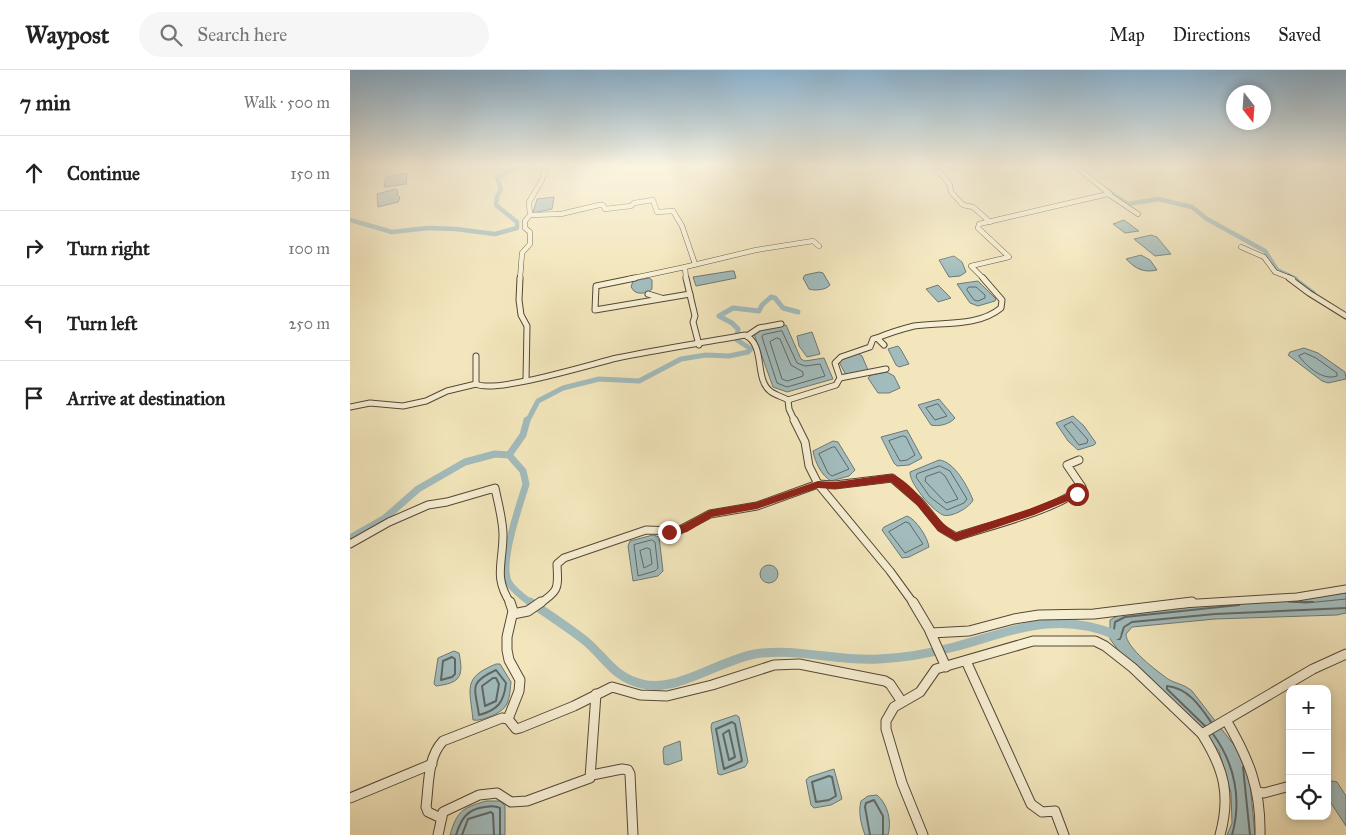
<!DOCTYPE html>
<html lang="en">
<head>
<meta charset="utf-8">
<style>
	:root { --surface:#fff; --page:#f6f6f6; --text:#222; --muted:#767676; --line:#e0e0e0 }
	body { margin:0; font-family:"IM FELL Great Primer",serif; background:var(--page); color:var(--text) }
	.controls { position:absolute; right:15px; bottom:15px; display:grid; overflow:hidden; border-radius:10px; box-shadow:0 2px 8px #0003 }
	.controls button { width:45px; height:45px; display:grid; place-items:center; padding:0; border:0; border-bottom:1px solid var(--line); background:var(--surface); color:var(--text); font:25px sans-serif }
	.compass { position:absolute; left:876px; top:15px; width:45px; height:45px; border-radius:50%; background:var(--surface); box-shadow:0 2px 8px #0003; rotate:163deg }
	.stop { position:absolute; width:15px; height:15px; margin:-11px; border:4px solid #8f2418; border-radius:50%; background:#fff }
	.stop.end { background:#8f2418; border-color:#fff; box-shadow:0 1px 5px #0008 }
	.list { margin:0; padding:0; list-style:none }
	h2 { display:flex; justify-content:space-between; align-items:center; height:65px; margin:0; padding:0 20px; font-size:21px }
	h2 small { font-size:16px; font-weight:400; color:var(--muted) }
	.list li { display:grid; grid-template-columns:32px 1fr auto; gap:15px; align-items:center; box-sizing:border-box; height:75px; padding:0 20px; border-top:1px solid var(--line) }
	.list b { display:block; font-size:19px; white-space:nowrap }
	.list em { font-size:16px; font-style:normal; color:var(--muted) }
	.icon { flex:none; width:28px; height:28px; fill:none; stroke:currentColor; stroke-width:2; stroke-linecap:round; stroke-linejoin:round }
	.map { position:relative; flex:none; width:996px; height:765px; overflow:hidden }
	header { display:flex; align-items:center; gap:30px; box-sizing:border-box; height:70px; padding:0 25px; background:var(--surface); border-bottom:1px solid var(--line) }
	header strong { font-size:24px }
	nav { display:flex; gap:28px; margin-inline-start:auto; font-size:18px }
	.search { width:350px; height:45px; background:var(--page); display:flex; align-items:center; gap:12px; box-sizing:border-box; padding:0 18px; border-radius:28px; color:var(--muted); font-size:19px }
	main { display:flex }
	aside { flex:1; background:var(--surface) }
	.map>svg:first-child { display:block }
	.water { fill:#a2bcbd; stroke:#6e7975 }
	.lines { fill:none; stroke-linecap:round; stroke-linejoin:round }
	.shore-far1 { stroke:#606864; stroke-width:1 }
	.shore { stroke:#606864; stroke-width:2 }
	.canal-far3 { stroke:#a2bcbd; stroke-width:4.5 }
	.canal-far2 { stroke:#a2bcbd; stroke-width:5 }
	.canal-far1 { stroke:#a2bcbd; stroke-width:7 }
	.canal { stroke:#a2bcbd; stroke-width:9 }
	.minor-far3-casing { stroke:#544836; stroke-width:5.5 }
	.minor-far2-casing { stroke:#544836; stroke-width:7 }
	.minor-far1-casing { stroke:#544836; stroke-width:9 }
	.minor-casing { stroke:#544836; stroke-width:11 }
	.minor-far3 { stroke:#f7efd3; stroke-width:4.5 }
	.minor-far2 { stroke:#f7efd3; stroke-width:5 }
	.minor-far1 { stroke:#f7efd3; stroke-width:7 }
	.minor { stroke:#f7efd3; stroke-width:9 }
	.route { fill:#8f2418 }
</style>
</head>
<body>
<header>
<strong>Waypost</strong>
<div class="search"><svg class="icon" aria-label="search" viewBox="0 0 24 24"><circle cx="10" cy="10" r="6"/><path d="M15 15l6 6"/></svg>Search here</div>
<nav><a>Map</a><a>Directions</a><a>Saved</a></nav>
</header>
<main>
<aside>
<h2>7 min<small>Walk · 500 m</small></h2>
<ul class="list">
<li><svg class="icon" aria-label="ahead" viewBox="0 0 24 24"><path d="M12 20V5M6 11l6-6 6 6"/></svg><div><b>Continue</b></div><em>150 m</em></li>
<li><svg class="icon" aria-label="right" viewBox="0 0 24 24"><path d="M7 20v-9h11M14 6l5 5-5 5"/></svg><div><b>Turn right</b></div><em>100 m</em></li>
<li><svg class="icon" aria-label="left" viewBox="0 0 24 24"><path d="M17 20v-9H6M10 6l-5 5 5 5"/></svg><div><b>Turn left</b></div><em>250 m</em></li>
<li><svg class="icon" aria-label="arrive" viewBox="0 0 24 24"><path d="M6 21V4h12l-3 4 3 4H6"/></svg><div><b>Arrive at destination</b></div></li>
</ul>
</aside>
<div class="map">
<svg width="996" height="765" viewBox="0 0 996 765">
	<rect width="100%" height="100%" fill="#f3e6bc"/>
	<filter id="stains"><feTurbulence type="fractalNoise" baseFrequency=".004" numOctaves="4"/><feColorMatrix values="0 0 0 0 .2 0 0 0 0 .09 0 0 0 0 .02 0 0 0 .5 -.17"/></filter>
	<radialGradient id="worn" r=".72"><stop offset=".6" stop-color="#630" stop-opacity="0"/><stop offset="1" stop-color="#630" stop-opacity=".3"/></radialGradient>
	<g class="water">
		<polygon points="57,103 56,114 34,117 36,107"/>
		<polygon points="46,119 48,121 47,125 50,127 48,132 28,137 27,124"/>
		<polygon points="204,127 202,139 183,143 187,129"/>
		<polygon points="774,150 789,161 775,163 763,154"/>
		<polygon points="801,165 807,167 821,184 805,186 784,169"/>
		<path d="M791,185L800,190L807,200C793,203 786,199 776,189Z"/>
		<polygon points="604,186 612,192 616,202 610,206 599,207 589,190"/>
		<polygon points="381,201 384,201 386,208 346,216 343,207"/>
		<path d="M469,202L473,203L480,215C476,220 465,221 459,219L453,208L455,205Z"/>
		<path d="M299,208L302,210V219C298,223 289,225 284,221L281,217L283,211Z"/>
		<polygon points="628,211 646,229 645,231 628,236 620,233 607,214"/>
		<polygon points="588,215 601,228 588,232 576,219"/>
		<polygon points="436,255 451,289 455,291 474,288 483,309 437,322 423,317 404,264 405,261"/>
		<polygon points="462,262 470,284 457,287 449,276 447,266"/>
		<polygon points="548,276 550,278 559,294 549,297 546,295 538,279"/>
		<polygon points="954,278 968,283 995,302 996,309 978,313 972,311 938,285 940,282"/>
		<polygon points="508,283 512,286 518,300 496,305 489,292 491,289"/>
		<polygon points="537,302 544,306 550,318 539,323 528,323 518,308 521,305"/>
		<path d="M589,329L605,348C600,354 589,357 581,355L568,335Z"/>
		<polygon points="723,346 734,356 746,373 744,375 728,380 718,371 706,353"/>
		<polygon points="557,360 572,388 559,395 547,396 544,393 531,367"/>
		<path d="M483,371L488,372L505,400L499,406L481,411C471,405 465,392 463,381Z"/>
		<path d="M589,390C604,391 618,417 623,430C620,437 602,448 593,445C582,440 559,413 560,402Z"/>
		<path d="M557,446C566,449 578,468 579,477L559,487L552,488L532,460L534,457Z"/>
		<polygon points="303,465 309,467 313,501 308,506 283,511 278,476 280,471"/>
		<circle cx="419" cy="504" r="9"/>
		<path d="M996,523V543L987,545L865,549L782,557L776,564C776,578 807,601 818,609C826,614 834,614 842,621L898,693L905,765H877L882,753L881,723L869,681L843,650L771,584L760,569V550L774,542L791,539L955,528Z"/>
		<path d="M104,581L109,583C114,607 110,613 86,616L84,614L88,588Z"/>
		<path d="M146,594H150L161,612C159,632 159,639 139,647C133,649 129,651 123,650C120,618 112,608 146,594Z"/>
		<polygon points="386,645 389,647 398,692 395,697 371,705 368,704 361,657 362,653"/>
		<polygon points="330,671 332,690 318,695 314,694 313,681 314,677"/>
		<polygon points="484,699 492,729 481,735 464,738 461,735 456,710 459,707"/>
		<polygon points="982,711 987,712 996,726 996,756 977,727 977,712"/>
		<path d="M527,725C538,734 542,752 538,765H515C511,754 508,742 511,731L518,726Z"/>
		<path d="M136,731H151L155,736V765H100C107,741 112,738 136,731Z"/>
	</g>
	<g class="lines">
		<g class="shore-far1">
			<polygon points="619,217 626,217 635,225 635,228 628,231 624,230 617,220"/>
			<polygon points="432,261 447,293 455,296 470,294 475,306 437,317 427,313 412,267 413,265"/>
			<polygon points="427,268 430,269 441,295 453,302 453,306 437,311 432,309 420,272"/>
			<path d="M955,283L966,288L987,303V306C973,311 957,297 949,286Z"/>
			<polygon points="588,334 597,346 585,350 576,338"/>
			<polygon points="722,352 738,370 737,373 729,375 714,356"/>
			<polygon points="553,366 556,367 565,385 557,390 550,391 539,371"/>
			<polygon points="483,377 485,377 499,399 482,406 478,403 469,384"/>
			<polygon points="590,396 600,401 617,429 614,433 597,440 580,427 566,407 567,404"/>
			<polygon points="590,402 595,406 608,429 596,433 575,411 576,407"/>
			<polygon points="556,452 559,453 573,474 555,483 539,462"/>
			<polygon points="302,470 305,472 308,498 305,501 288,506 284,475"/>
			<polygon points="297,478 300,479 302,494 294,498 290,481"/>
			<polyline points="938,532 956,533 996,529"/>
		</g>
		<g class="shore">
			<polyline points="943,532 963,532"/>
			<polyline points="889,535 775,547 765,552 764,560 767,569 770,569 774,557 782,552 865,544 996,538"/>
			<polygon points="102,587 105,589 105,604 102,607 91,610 93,591"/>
			<path d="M146,600L156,613C154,632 148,640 129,645C125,617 118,613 146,600Z"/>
			<polygon points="143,608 146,608 149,614 146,631 135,636 132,616"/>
			<polygon points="382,652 385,654 392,691 374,699 366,659"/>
			<path d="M855,656L817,619V616C838,618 850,636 861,652"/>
			<polygon points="379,660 385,687 379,690 373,664"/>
			<path d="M863,664C885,694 892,730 882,765"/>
			<polyline points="893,697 900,765"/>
			<polygon points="479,706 482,707 486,726 479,730 466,732 462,712"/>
			<path d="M106,765C111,749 117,739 135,737C140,736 145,735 150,738V765"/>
			<polyline points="112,765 118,749 141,742 143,744 144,765"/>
			<polyline points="520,765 515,737 516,733 524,730 533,746 533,765"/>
		</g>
		<g class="canal-far3">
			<polyline points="757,120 778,134 808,129 842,137 857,149 915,181 927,200 946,209"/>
			<polyline points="0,150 42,162 78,158 106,159 145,164 167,158 167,152 146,135 147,126 151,120 147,107 171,96"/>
		</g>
		<g class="canal-far2">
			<polyline points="943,208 963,223"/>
			<polyline points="177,352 188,331 213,318 249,309 289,311 331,289 356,285 379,286 398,282 401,279 387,270 388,259 382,253 369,246 383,238 409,241 412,235 421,227 425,228 433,238 448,242"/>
		</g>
		<g class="canal-far1">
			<polyline points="159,385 173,365 177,350"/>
			<path d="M0,468L35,448L68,419L115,392L145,384L159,385L173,401L176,414C170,435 148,494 159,513C164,521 174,528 182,534"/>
		</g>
		<path class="canal" d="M180,532C198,544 216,556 233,569C255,586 262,607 292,614C327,623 370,590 405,584C446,577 488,592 529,589C553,588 581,583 604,577C663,561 706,540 766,565"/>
		<defs>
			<g id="minor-far3">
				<polyline points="584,96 600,115 601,122 613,135 623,137 640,152"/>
				<polyline points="725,96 760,124"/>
				<polyline points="180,145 211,144 249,135 253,135 255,139 281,136 284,133 303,130 307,142 323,141 332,156 345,194"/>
				<polyline points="891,177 914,187 925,202 943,209"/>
				<polyline points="170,209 172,183 180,174 180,162 175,158 175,151 180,145 179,132 192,110 196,96"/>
				<polyline points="279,209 335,197"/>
				<polyline points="336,209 335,197 406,180 463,171 469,176"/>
				<polyline points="634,209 621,196 659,187 628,158 629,154 758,124 788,144"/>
			</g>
			<g id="minor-far2">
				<polyline points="170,208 169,230 171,245 177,256 176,310"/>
				<polyline points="285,208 246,216 245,240 340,224"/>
				<polyline points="336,208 345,246 343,252 349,275"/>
				<polyline points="939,208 959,223 996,246"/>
				<polyline points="298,224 311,228"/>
				<polyline points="397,266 409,258 431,254"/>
				<path d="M527,268C539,263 552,259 564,256C593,252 628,257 651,238L652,230L633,208"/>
				<polyline points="490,308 536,299"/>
				<path d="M126,314C145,324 241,294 267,288C309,279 352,273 395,265C416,275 404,308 420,321C425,325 433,327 438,330L439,339L445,352"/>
				<polyline points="438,330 486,315 490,308 485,293 491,287 520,277 523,269 527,268 534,275"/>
				<polyline points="0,337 20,333 53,336 76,331 97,321 126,314 126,286"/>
			</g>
			<g id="minor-far1">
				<polyline points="444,350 455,372 459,396 468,414 540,501 564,534"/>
				<path d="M0,474L39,452L78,435L97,432L145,418C148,433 153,450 153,465C153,494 143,507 161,534"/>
				<path d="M189,534C210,520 208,518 207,494L214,488L296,460L328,461L360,444L407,436L468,414L485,415L542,408L570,432L591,458L606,467C638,456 710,439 732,417L717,395L729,390"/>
				<polyline points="831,534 947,527 996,519"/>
			</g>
			<g id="minor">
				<polyline points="563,532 579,559 596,597"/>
				<polyline points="163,544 178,541 191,532"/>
				<polyline points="581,563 619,561 664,549 689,545 744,544 842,532"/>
				<polyline points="616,591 681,734 692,742 705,741 714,765"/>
				<polyline points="158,649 169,621 170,610 159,590 157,580 157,567 163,541 160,532"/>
				<path d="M876,650C899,689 911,719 910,765"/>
				<path d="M852,664C874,699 881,725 870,765"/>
				<polyline points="242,705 272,699 278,700 280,704 283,765"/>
				<polyline points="908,722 914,723 940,716"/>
				<polyline points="0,728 82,694"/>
				<path d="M91,748L78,742L76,737C79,715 77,688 93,671L152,648L158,649L166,659L170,658L224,636L262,617L290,625L317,626L362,615L424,595L449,594L535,611L540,614L552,632"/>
				<polyline points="88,765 93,742 129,725 147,723 161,732 177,731 240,708 246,624"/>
				<polyline points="573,765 552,713 536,659 536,651 544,637 570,622 586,599 683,571 745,571 755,576 783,598 852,664 963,599 996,584"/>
			</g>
		</defs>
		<use href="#minor-far3" class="minor-far3-casing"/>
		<use href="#minor-far2" class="minor-far2-casing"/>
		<use href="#minor-far1" class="minor-far1-casing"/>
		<use href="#minor" class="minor-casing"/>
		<use href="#minor-far3" class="minor-far3"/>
		<use href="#minor-far2" class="minor-far2"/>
		<use href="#minor-far1" class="minor-far1"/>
		<use href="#minor" class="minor"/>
	</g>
	<linearGradient id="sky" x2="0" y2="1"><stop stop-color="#8cb7d7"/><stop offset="0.47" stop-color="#faf4e1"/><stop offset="1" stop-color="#faf4e1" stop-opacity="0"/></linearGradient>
	<rect width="996" height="203" fill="url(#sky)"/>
	<path class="route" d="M542,404C569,416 582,449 606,463L679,439L727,420L731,424L730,426L684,445L606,471L588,461L567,435L541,412L485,419L468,418L407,439L362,447L337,462L319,466L315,462L316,459L332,455L360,440L407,432L468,411L485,412Z"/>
	<rect width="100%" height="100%" filter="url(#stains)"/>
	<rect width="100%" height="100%" fill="url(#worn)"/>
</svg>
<div class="controls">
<button>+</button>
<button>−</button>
<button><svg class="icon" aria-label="locate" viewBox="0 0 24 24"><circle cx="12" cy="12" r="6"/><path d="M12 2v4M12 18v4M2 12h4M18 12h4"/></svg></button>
</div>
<svg class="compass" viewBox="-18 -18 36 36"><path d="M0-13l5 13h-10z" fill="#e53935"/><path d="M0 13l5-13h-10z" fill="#767676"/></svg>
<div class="stop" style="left:727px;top:424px"></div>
<div class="stop end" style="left:319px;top:462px"></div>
</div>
</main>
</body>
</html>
